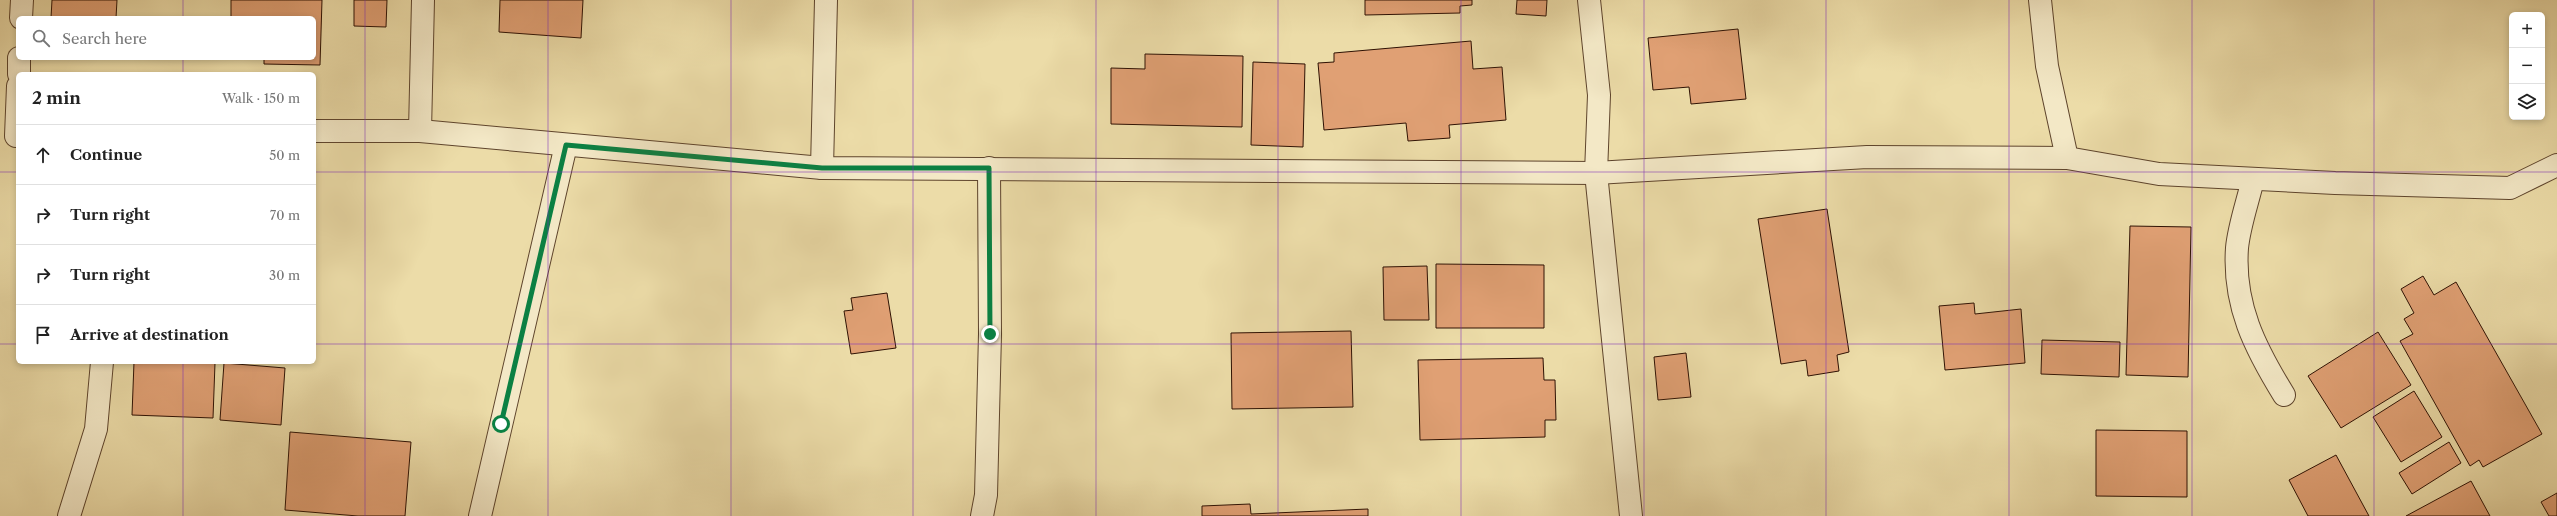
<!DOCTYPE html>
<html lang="en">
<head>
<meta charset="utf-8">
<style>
	:root { --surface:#fff; --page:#f2f2f2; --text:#222; --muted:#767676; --line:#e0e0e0 }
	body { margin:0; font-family:"Libre Caslon Text",serif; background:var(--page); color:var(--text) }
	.controls { position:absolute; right:12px; top:12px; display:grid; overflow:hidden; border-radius:6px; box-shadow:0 2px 6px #0003 }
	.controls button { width:36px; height:36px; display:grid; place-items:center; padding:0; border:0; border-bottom:1px solid var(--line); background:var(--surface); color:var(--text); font:20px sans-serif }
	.stop { position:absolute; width:12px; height:12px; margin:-9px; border:3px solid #0b8043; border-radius:50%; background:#fff }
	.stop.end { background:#0b8043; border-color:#fff; box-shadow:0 1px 4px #0008 }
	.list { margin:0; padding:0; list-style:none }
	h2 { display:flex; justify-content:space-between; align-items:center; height:52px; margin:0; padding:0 16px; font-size:17px }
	h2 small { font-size:13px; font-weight:400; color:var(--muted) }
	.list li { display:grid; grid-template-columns:26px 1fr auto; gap:12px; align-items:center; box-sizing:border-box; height:60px; padding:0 16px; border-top:1px solid var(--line) }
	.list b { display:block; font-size:15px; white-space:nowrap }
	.list em { font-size:13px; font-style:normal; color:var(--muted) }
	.icon { flex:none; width:22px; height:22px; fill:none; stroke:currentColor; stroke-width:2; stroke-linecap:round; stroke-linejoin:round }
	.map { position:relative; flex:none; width:2557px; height:516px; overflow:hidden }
	.search { position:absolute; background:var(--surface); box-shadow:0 2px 6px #0003; left:16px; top:16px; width:300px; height:44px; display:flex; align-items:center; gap:10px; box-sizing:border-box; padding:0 14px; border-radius:6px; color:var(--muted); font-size:15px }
	.panel { position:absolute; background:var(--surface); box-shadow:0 2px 6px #0003; left:16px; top:72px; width:300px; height:292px; border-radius:6px }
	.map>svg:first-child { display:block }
	.building { fill:#e0a074; stroke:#2e1103 }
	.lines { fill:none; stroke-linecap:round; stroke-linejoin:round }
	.minor-casing { stroke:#5e442c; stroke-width:24 }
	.minor { stroke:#f3e8c6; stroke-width:22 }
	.route { stroke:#0b8043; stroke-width:5 }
	.grid { fill:none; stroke:#7b2cbf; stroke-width:1; stroke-opacity:0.55 }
</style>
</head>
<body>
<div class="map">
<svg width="2557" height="516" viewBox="0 0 2557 516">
	<rect width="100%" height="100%" fill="#ecdca8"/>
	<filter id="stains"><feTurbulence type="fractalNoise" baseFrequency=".005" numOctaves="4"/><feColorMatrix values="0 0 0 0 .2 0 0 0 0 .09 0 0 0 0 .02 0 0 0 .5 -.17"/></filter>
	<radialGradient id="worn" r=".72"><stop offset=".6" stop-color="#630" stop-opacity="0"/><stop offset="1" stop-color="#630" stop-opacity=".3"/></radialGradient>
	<g class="building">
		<polygon points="52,0 117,0 116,18 51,18"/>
		<polygon points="231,0 322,0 320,65 264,64 264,58 314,58 314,18 231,18"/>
		<polygon points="354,0 387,0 386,27 354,26"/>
		<polygon points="500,0 583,0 581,38 499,32"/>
		<polygon points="1365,0 1472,0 1472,5 1460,6 1460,13 1365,15"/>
		<polygon points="1517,0 1547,0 1546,16 1516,14"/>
		<polygon points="1738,29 1746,99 1691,104 1689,87 1653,90 1648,38"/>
		<polygon points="1471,41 1473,69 1502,67 1506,120 1449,125 1450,138 1408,141 1406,123 1324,130 1318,63 1334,62 1334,53"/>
		<polygon points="1145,54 1243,56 1242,127 1111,124 1111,68 1145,69"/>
		<polygon points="1253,62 1305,64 1303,147 1251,145"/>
		<polygon points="1827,209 1849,352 1837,355 1839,371 1808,376 1806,360 1781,364 1758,219"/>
		<polygon points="2130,226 2191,227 2188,377 2126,375"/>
		<polygon points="1436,264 1544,265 1544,328 1436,328"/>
		<polygon points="1427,266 1429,320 1384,320 1383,267"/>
		<polygon points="2423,276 2434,295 2456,282 2542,434 2483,467 2479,460 2470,466 2400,341 2413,334 2404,319 2414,313 2401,289"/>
		<polygon points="887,293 896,348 851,354 844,311 853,310 851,298"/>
		<polygon points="1974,303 1975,314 2021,309 2025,363 1945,370 1939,306"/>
		<polygon points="1351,331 1353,407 1232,409 1231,333"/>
		<polygon points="2378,332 2411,385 2341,428 2308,376"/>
		<polygon points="2042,340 2120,342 2119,377 2041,374"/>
		<polygon points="1686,353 1691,397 1658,400 1654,357"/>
		<polygon points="1543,358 1544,380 1555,380 1556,420 1545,420 1545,437 1420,440 1418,360"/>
		<polygon points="134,362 215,363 213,418 132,415"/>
		<polygon points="224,363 285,368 281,425 220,420"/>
		<polygon points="2414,391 2442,437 2401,462 2373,417"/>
		<polygon points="2096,430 2187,431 2187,497 2096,496"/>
		<polygon points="290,432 411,442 405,516 358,516 285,510"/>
		<polygon points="2449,442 2461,463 2412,494 2399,473"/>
		<polygon points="2336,455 2369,516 2308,516 2289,480"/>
		<polygon points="2471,481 2490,516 2406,516"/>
		<polygon points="2557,493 2557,516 2549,516 2541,502"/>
		<polygon points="1250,504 1251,514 1368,509 1368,516 1202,516 1202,506"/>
	</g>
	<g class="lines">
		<defs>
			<g id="minor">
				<polyline points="1589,0 1599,95 1596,173 1631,516"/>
				<polyline points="2040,0 2047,66 2067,158"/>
				<polyline points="21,18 22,0"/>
				<polyline points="19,74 19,58"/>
				<polyline points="314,131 420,131 822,168 1596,173 1867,157 2067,158 2159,174 2335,183 2510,188 2557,165"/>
				<polyline points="420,131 423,0"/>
				<polyline points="16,136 18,86"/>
				<polyline points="822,168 826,0"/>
				<path d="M2253,179C2248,201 2239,226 2237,248C2233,305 2255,348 2284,395"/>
				<polyline points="69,516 96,429 102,362"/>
				<polyline points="480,516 566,145"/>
				<polyline points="982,516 986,495 990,334 989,168"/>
			</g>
		</defs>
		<use href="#minor" class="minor-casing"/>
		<use href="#minor" class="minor"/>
	</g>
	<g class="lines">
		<polyline class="route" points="501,424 566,145 822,168 989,168 990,334"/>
	</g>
	<path class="grid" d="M183,0V18M365,0V516M548,0V516M731,0V516M913,0V516M1096,0V516M1278,0V516M1461,0V516M1644,0V516M1826,0V516M2009,0V516M2192,0V516M2374,0V516M183,58V74M0,172H18M314,172H2557M0,344H18M314,344H2557M183,362V516"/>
	<rect width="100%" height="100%" filter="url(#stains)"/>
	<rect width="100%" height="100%" fill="url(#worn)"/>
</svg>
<div class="controls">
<button>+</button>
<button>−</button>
<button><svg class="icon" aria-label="layers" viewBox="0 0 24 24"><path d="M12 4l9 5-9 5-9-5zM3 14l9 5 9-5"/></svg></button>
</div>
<div class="stop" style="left:501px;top:424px"></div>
<div class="stop end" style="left:990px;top:334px"></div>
<div class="search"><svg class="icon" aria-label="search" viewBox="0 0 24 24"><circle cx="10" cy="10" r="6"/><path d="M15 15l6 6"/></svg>Search here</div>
<section class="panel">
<h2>2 min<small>Walk · 150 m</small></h2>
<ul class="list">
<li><svg class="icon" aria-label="ahead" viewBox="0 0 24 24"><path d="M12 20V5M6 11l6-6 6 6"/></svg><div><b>Continue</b></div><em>50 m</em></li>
<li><svg class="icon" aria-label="right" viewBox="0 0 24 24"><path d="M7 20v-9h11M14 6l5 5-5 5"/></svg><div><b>Turn right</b></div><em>70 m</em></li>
<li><svg class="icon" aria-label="right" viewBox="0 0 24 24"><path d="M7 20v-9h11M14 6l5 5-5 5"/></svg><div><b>Turn right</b></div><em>30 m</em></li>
<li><svg class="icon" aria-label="arrive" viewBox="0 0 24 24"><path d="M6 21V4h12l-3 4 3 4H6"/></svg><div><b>Arrive at destination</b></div></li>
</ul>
</section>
</div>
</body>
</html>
